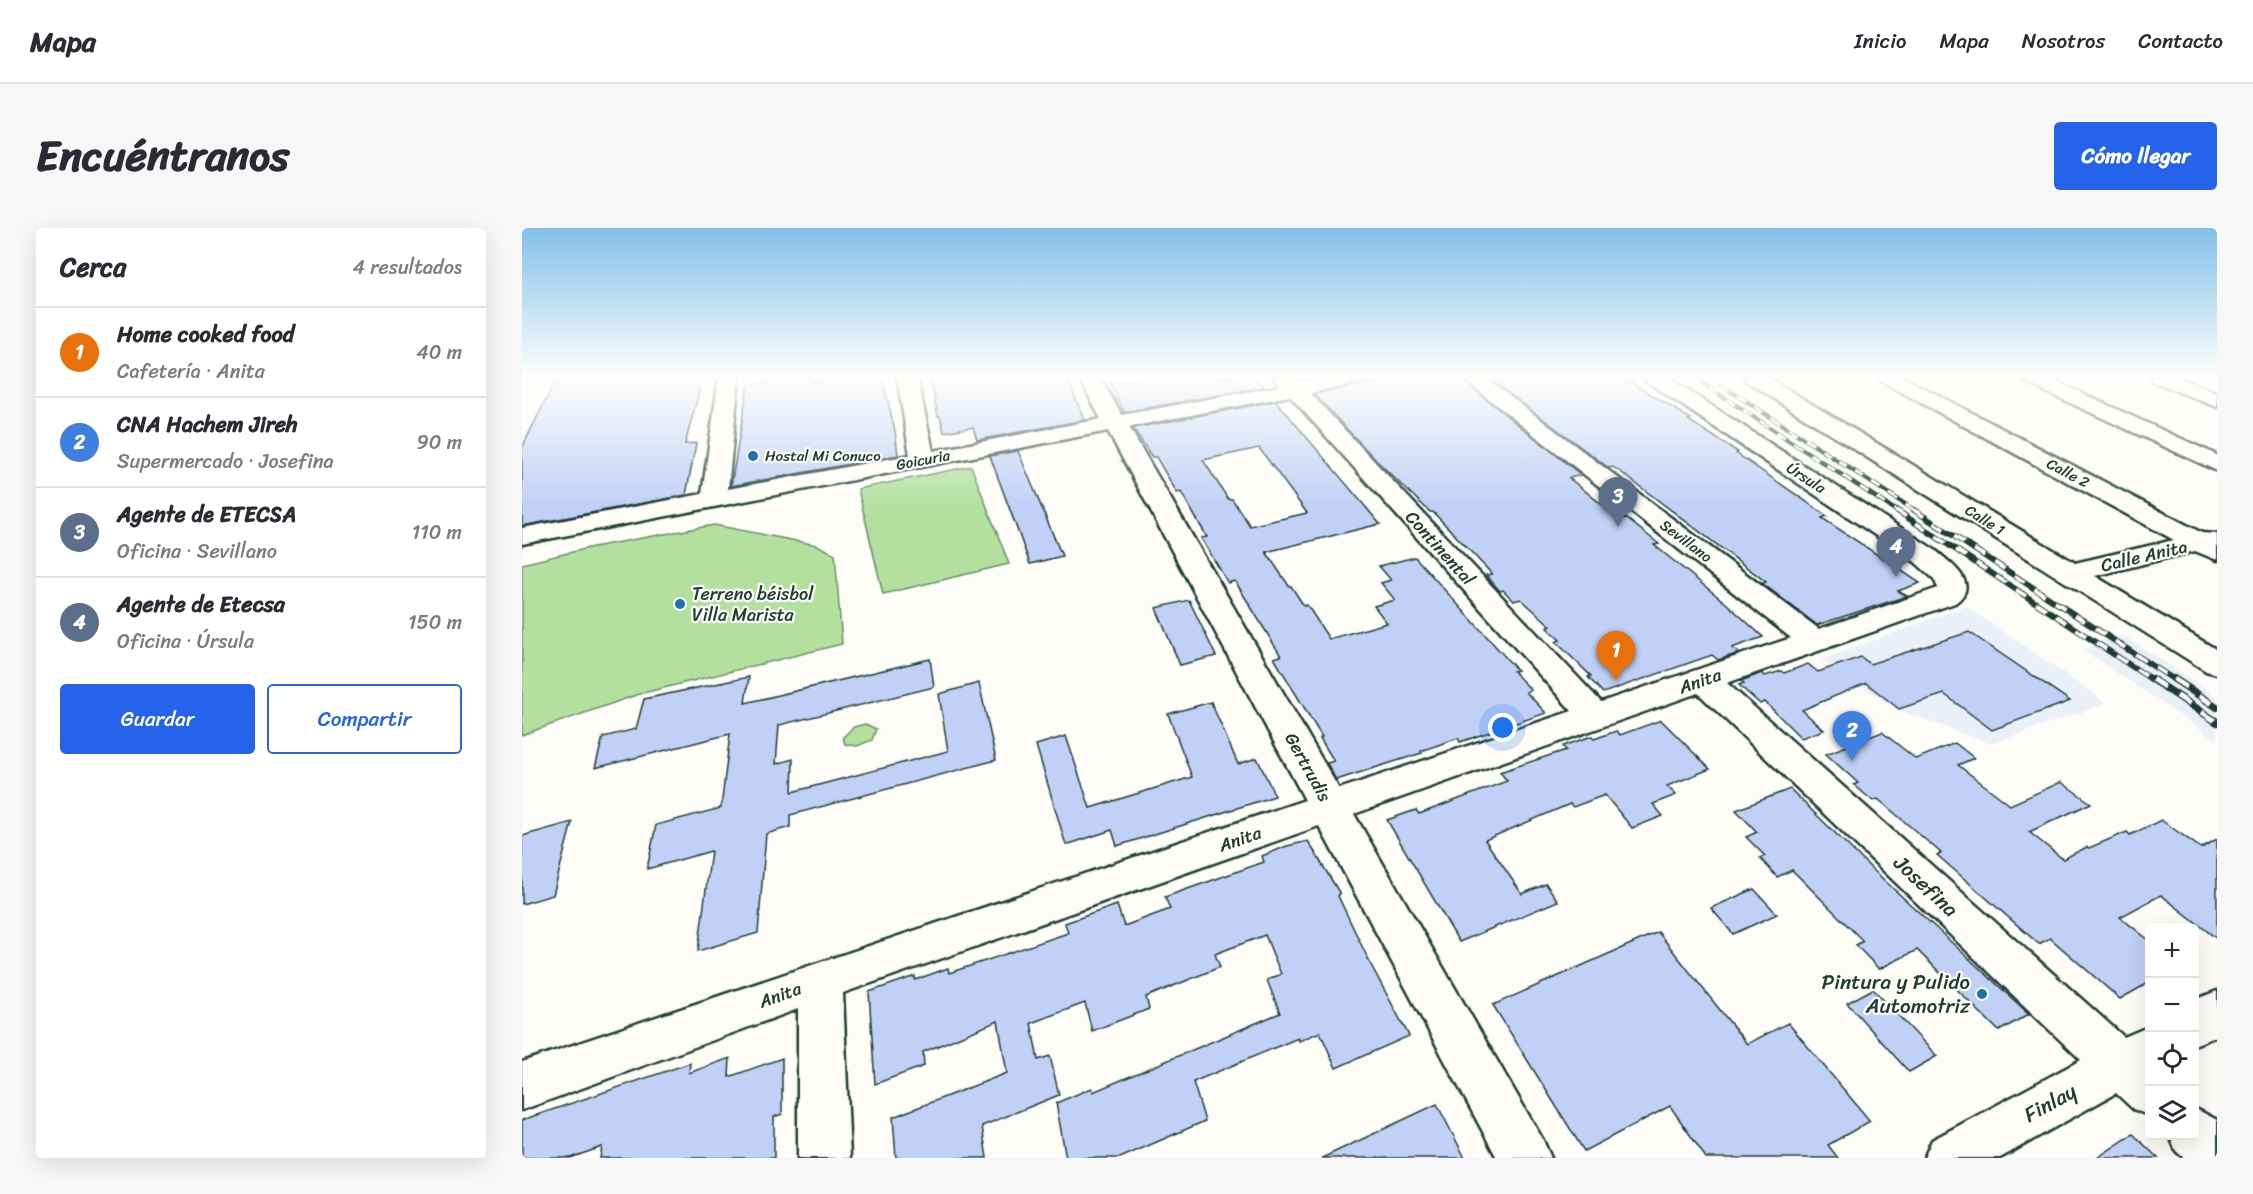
<!DOCTYPE html>
<html lang="es">
<head>
<meta charset="utf-8">
<style>
	:root { --surface:#fff; --page:#f7f7f7; --text:#2b2b33; --muted:#7c7c81; --line:#e1e1e2; --accent:#2563eb }
	body { margin:0; font-family:Sriracha,sans-serif; background:var(--page); color:var(--text) }
	.controls { position:absolute; right:18px; bottom:18px; display:grid; overflow:hidden; border-radius:6px; box-shadow:0 6px 24px #0002 }
	.controls button { width:54px; height:54px; display:grid; place-items:center; padding:0; border:0; border-bottom:2px solid var(--line); background:var(--surface); color:var(--text); font:30px sans-serif }
	.you { position:absolute; left:981px; top:500px; width:21px; height:21px; margin:-15px; border:4px solid #fff; border-radius:50%; background:#1a73e8; box-shadow:0 0 0 9px #1a73e833 }
	.badge { display:grid; place-items:center; width:39px; height:39px; border-radius:50%; background:var(--accent); color:#fff; font-size:20px; font-weight:700 }
	.pin { position:absolute; translate:-50% -50px; filter:drop-shadow(0 2px 3px #0008) }
	.pin::after { content:''; position:absolute; top:32px; width:21px; height:18px; background:inherit; clip-path:polygon(0 0,100% 0,50% 100%) }
	.list { margin:0; padding:0; list-style:none }
	h2 { display:flex; justify-content:space-between; align-items:center; height:78px; margin:0; padding:0 24px; font-size:26px }
	h2 small { font-size:20px; font-weight:400; color:var(--muted) }
	.list li { display:grid; grid-template-columns:39px 1fr auto; gap:18px; align-items:center; box-sizing:border-box; height:90px; padding:0 24px; border-top:2px solid var(--line) }
	.list b { display:block; font-size:22px; white-space:nowrap }
	.list p { margin:0; font-size:20px; white-space:nowrap; color:var(--muted) }
	.list em { font-size:20px; font-style:normal; color:var(--muted) }
	.actions { display:flex; gap:12px; padding:18px 24px }
	.actions a { flex:1; padding:14px 0; border:2px solid var(--accent); border-radius:6px; text-align:center; font-size:21px; color:var(--accent) }
	.actions .main { background:var(--accent); color:#fff }
	.icon { flex:none; width:33px; height:33px; fill:none; stroke:currentColor; stroke-width:2; stroke-linecap:round; stroke-linejoin:round }
	.map { position:relative; flex:none; width:1695px; height:930px; overflow:hidden; border-radius:6px }
	header { display:flex; align-items:center; gap:36px; box-sizing:border-box; height:84px; padding:0 30px; background:var(--surface); border-bottom:2px solid var(--line) }
	header strong { font-size:28px }
	nav { display:flex; gap:33px; margin-inline-start:auto; font-size:21px }
	.intro { display:flex; align-items:center; justify-content:space-between; box-sizing:border-box; height:144px; padding:0 36px }
	h1 { margin:0; font-size:42px }
	.button { padding:15px 27px; border-radius:6px; background:var(--accent); color:#fff; font-size:21px; font-weight:700 }
	main { display:flex; gap:36px; padding:0 36px }
	aside { flex:1; background:var(--surface); border-radius:6px; box-shadow:0 6px 24px #0002 }
	.map>svg:first-child { display:block }
	.built { fill:#ebeff7 }
	.green { fill:#b3e09f; stroke:#698e6a; stroke-width:1.5 }
	.building { fill:#c0d0f6; stroke:#1f3d34; stroke-width:1.5; fill-rule:evenodd }
	.lines { fill:none; stroke-linecap:round; stroke-linejoin:round }
	.minor-casing { stroke:#1f3d34; stroke-width:5 }
	.minor { fill:#fdfcf7; fill-rule:evenodd }
	.rail-far2-casing { stroke:#1f3d34; stroke-width:4.5 }
	.rail-far1-casing { stroke:#1f3d34; stroke-width:6 }
	.rail-casing { stroke:#1f3d34; stroke-width:8 }
	.rail-far2 { stroke:#fdfcf7; stroke-width:3; stroke-dasharray:10; stroke-linecap:butt }
	.rail-far1 { stroke:#fdfcf7; stroke-width:4; stroke-dasharray:12; stroke-linecap:butt }
	.rail { stroke:#fdfcf7; stroke-width:5; stroke-dasharray:15; stroke-linecap:butt }
	.poi-dot { fill:#1f6fb2; stroke:#fdfcf7; stroke-width:2 }
	.labels { text-anchor:middle; dominant-baseline:central; stroke-width:4.5; stroke-linejoin:round; paint-order:stroke }
	.far-poi-label { font-size:15px; fill:#1f3d34; stroke:#fdfcf7; text-anchor:start }
	.far-street-label { font-size:15px; fill:#1f3d34; stroke:#fdfcf7 }
	.street-label { font-size:18px; fill:#1f3d34; stroke:#fdfcf7 }
	.poi-label { font-size:18px; fill:#1f3d34; stroke:#fdfcf7; text-anchor:start }
	.near-street-label { font-size:21px; fill:#1f3d34; stroke:#fdfcf7 }
	.near-poi-label { font-size:21px; fill:#1f3d34; stroke:#fdfcf7; text-anchor:end }
</style>
</head>
<body>
<header>
<strong>Mapa</strong>
<nav><a>Inicio</a><a>Mapa</a><a>Nosotros</a><a>Contacto</a></nav>
</header>
<div class="intro"><h1>Encuéntranos</h1><a class="button">Cómo llegar</a></div>
<main>
<aside>
<h2>Cerca<small>4 resultados</small></h2>
<ul class="list">
<li><span class="badge" style="background:#e8710a">1</span><div><b>Home cooked food</b><p>Cafetería · Anita</p></div><em>40 m</em></li>
<li><span class="badge" style="background:#3f7fe0">2</span><div><b>CNA Hachem Jireh</b><p>Supermercado · Josefina</p></div><em>90 m</em></li>
<li><span class="badge" style="background:#5c6f8a">3</span><div><b>Agente de ETECSA</b><p>Oficina · Sevillano</p></div><em>110 m</em></li>
<li><span class="badge" style="background:#5c6f8a">4</span><div><b>Agente de Etecsa</b><p>Oficina · Úrsula</p></div><em>150 m</em></li>
</ul>
<div class="actions"><a class="main">Guardar</a><a>Compartir</a></div>
</aside>
<div class="map">
<svg width="1695" height="930" viewBox="0 0 1695 930">
	<rect width="100%" height="100%" fill="#fdfcf7"/>
	<filter id="ink" filterUnits="userSpaceOnUse"><feTurbulence type="fractalNoise" baseFrequency=".0167" numOctaves="2"/><feDisplacementMap in="SourceGraphic" scale="12" xChannelSelector="R" yChannelSelector="G"/><feConvolveMatrix kernelMatrix="1 2 1 2 8 2 1 2 1" color-interpolation-filters="sRGB"/></filter>
	<g filter="url(#ink)">
		<g class="built">
			<polygon points="1444,378 1585,475 1469,516 1377,482 1300,432"/>
			<polygon points="1601,407 1695,468 1695,512 1561,422"/>
		</g>
		<g class="green">
			<polygon points="449,238 487,336 361,366 336,261"/>
			<polygon points="192,297 295,317 313,326 320,416 117,466 0,507 0,336 71,319"/>
			<polygon points="343,496 354,501 350,512 335,518 323,516 321,509 332,499"/>
		</g>
		<g class="building">
			<polygon points="35,149 181,149 163,216 174,215 164,267 0,298 0,220"/>
			<polygon points="275,149 289,149 290,154 321,149 360,149 373,203 376,227 209,258 226,157"/>
			<polygon points="408,149 544,149 563,192 455,212 451,199 422,204 418,188 416,188"/>
			<polygon points="623,149 734,149 742,159 602,184 588,155"/>
			<polygon points="884,149 937,149 1059,247 1047,250 1098,291 1104,290 1137,316 1132,317 1205,376 1241,409 1210,420 1217,425 1196,432 1190,427 1081,465 1066,449 1069,448 1034,414 1038,412 1025,400 1029,398 999,371 992,373 981,362 978,363 964,347 970,346 911,284 908,284 856,234 792,166"/>
			<polygon points="965,149 1101,149 1169,191 1166,192 1216,224 1214,225 1305,288 1300,290 1398,355 1376,363 1385,368 1295,397 1240,355 1244,354 1100,245 1091,239 1087,240"/>
			<path d="M754,173L858,296L744,324L767,358H769L782,378L785,377L807,411L865,395L852,378L873,372L859,355L869,352L857,338L893,329L995,442L991,443L1009,462L1004,464L1024,485L938,514L936,510L899,523L900,525L814,552L805,535L812,533L798,510L800,509L752,430L759,428L713,353L706,355L679,310L685,309L659,264L655,265L634,229H630L611,200ZM737,220L746,232L785,285L728,298L710,271H706L681,232Z"/>
			<polygon points="496,223 540,328 508,336 468,228"/>
			<polygon points="667,372 694,428 658,437 634,380"/>
			<polygon points="1447,404 1548,473 1470,502 1422,466 1377,481 1344,455 1280,482 1302,502 1279,510 1243,474 1238,476 1217,457 1222,455 1219,453 1240,445 1243,448 1259,443 1262,445 1286,436 1296,444 1339,429 1348,436"/>
			<polygon points="408,431 412,459 257,497 254,536 271,531 270,564 426,523 417,466 457,455 474,532 268,587 268,599 244,606 236,705 176,723 189,623 125,641 134,597 199,580 208,506 73,540 81,509 114,501 122,471 227,449 223,475"/>
			<polygon points="689,474 716,536 735,530 753,568 595,618 590,602 544,617 514,517 544,508 568,580 670,549 646,486"/>
			<polygon points="1139,492 1188,541 1145,558 1154,567 1131,576 1141,588 1110,600 1083,567 1051,579 1048,576 963,612 1000,666 1024,656 1036,673 937,714 865,592 894,582 897,586 985,553 978,544 1044,522 1041,518 1070,508 1072,511 1094,503 1098,507"/>
			<polygon points="1360,504 1394,531 1433,515 1452,530 1436,537 1488,577 1539,554 1569,575 1507,604 1541,631 1565,619 1567,620 1605,604 1608,607 1639,592 1679,620 1695,611 1695,711 1639,667 1598,689 1628,713 1628,754 1598,771 1528,710 1517,716 1415,627 1419,625 1356,571 1351,573 1332,557 1336,555 1304,526"/>
			<polygon points="1268,561 1349,640 1507,786 1477,803 1395,722 1357,741 1334,717 1341,713 1270,642 1255,649 1238,630 1243,628 1224,609 1235,604 1214,582"/>
			<polygon points="50,594 31,667 0,676 0,608"/>
			<polygon points="786,613 818,666 816,668 849,737 887,808 814,840 798,804 777,813 776,810 671,854 683,893 598,930 544,930 534,875 570,860 571,864 758,785 745,752 759,746 743,707 693,726 698,739 624,769 627,781 570,803 563,775 509,795 516,832 528,828 537,867 460,898 465,930 374,930 371,889 485,845 476,793 401,824 402,838 353,856 347,764 393,748 393,752 426,740 427,745 546,705 543,695 595,677 602,698 648,681 643,669 742,634 740,628 765,618"/>
			<polygon points="1232,661 1255,686 1211,706 1189,680"/>
			<polygon points="1136,704 1225,816 1266,795 1348,893 1306,917 1316,930 1184,930 1148,878 1062,923 971,777"/>
			<polygon points="1351,761 1415,828 1387,844 1325,775"/>
			<polygon points="208,830 207,849 260,830 260,886 252,889 252,930 78,930 80,919 48,930 0,930 0,892 168,835 167,845"/>
			<polygon points="915,876 943,930 800,930"/>
			<polygon points="1611,906 1636,930 1575,930"/>
		</g>
		<g class="lines">
			<defs>
				<g id="minor">
					<path d="M197,149H217L206,261L388,227L375,149H395L411,223L579,191L557,149H577L600,187L758,158L752,149H773L778,154L805,149H847L844,153L788,165L1079,474L1269,410L939,149H962L1297,401L1416,360L1412,351L1393,334L1124,153L1121,149H1145L1413,322C1429,336 1460,356 1433,375L1205,455L1602,809L1628,798V888L1611,881L1594,865L1478,930H1402L1410,912L1559,832L1176,465L832,586L1021,912L1029,930H975L797,598L321,765L328,930H276V781L0,882V834L783,572L586,203L0,316V300L180,266ZM768,168L1050,483L817,561L607,199Z"/>
					<polygon points="1221,149 1245,149 1553,335 1652,312 1359,153 1356,149 1381,149 1680,305 1695,306 1695,332 1673,323 1573,348 1695,422 1695,446 1684,443 1224,153"/>
					<polygon points="1498,149 1524,149 1695,227 1695,243 1501,153"/>
					<polygon points="1627,149 1655,149 1695,165 1695,179 1630,153"/>
					<polygon points="1695,763 1695,808 1672,817 1672,772"/>
					<polygon points="1672,880 1695,892 1695,930 1662,930 1654,923 1648,908 1672,908"/>
				</g>
			</defs>
			<use href="#minor" class="minor-casing"/>
			<use href="#minor" class="minor"/>
			<defs>
				<g id="rail-far2">
					<polyline points="1171,149 1376,284"/>
					<polyline points="1199,157 1395,284"/>
				</g>
				<g id="rail-far1">
					<polyline points="1374,282 1632,453"/>
					<polyline points="1392,282 1654,453"/>
				</g>
				<g id="rail">
					<polyline points="1630,451 1695,494"/>
					<polyline points="1652,451 1695,479"/>
				</g>
			</defs>
			<use href="#rail-far2" class="rail-far2-casing"/>
			<use href="#rail-far1" class="rail-far1-casing"/>
			<use href="#rail" class="rail-casing"/>
			<use href="#rail-far2" class="rail-far2"/>
			<use href="#rail-far1" class="rail-far1"/>
			<use href="#rail" class="rail"/>
		</g>
	</g>
	<linearGradient id="sky" x2="0" y2="1"><stop stop-color="#82c0ea"/><stop offset="0.53" stop-color="#fefefb"/><stop offset="1" stop-color="#fefefb" stop-opacity="0"/></linearGradient>
	<rect width="1695" height="279" fill="url(#sky)"/>
	<g class="poi-dot">
		<circle cx="231" cy="228" r="6"/>
		<circle cx="158" cy="376" r="6"/>
		<circle cx="1460" cy="766" r="6"/>
	</g>
	<g class="labels">
		<g class="far-poi-label">
			<text x="243" y="228">Hostal Mi Conuco</text>
		</g>
		<g class="far-street-label">
			<text transform="translate(401 232) rotate(-11)">Goicuria</text>
			<text transform="translate(1546 245) rotate(28)">Calle 2</text>
			<text transform="translate(1284 250) rotate(33)">Úrsula</text>
			<text transform="translate(1463 292) rotate(32)">Calle 1</text>
			<text transform="translate(1164 313) rotate(37)">Sevillano</text>
		</g>
		<g class="street-label">
			<text transform="translate(918 320) rotate(48)">Continental</text>
			<text transform="translate(1622 328) rotate(-13)">Calle Anita</text>
			<text transform="translate(1178 453) rotate(-19)">Anita</text>
			<text transform="translate(786 539) rotate(61)">Gertrudis</text>
			<text transform="translate(718 611) rotate(-19)">Anita</text>
			<text transform="translate(258 767) rotate(-20)">Anita</text>
		</g>
		<g class="poi-label">
			<text x="170" y="366">Terreno béisbol<tspan x="170" dy="21">Villa Marista</tspan></text>
		</g>
		<g class="near-street-label">
			<text transform="translate(1404 658) rotate(43)">Josefina</text>
			<text transform="translate(1528 875) rotate(-29)">Finlay</text>
		</g>
		<g class="near-poi-label">
			<text x="1448" y="754">Pintura y Pulido<tspan x="1448" dy="24">Automotriz</tspan></text>
		</g>
	</g>
</svg>
<div class="controls">
<button>+</button>
<button>−</button>
<button><svg class="icon" aria-label="locate" viewBox="0 0 24 24"><circle cx="12" cy="12" r="6"/><path d="M12 2v4M12 18v4M2 12h4M18 12h4"/></svg></button>
<button><svg class="icon" aria-label="layers" viewBox="0 0 24 24"><path d="M12 4l9 5-9 5-9-5zM3 14l9 5 9-5"/></svg></button>
</div>
<div class="you"></div>
<div class="pin badge" style="left:1094px;top:453px;background:#e8710a">1</div>
<div class="pin badge" style="left:1330px;top:533px;background:#3f7fe0">2</div>
<div class="pin badge" style="left:1096px;top:299px;background:#5c6f8a">3</div>
<div class="pin badge" style="left:1374px;top:349px;background:#5c6f8a">4</div>
</div>
</main>
</body>
</html>
